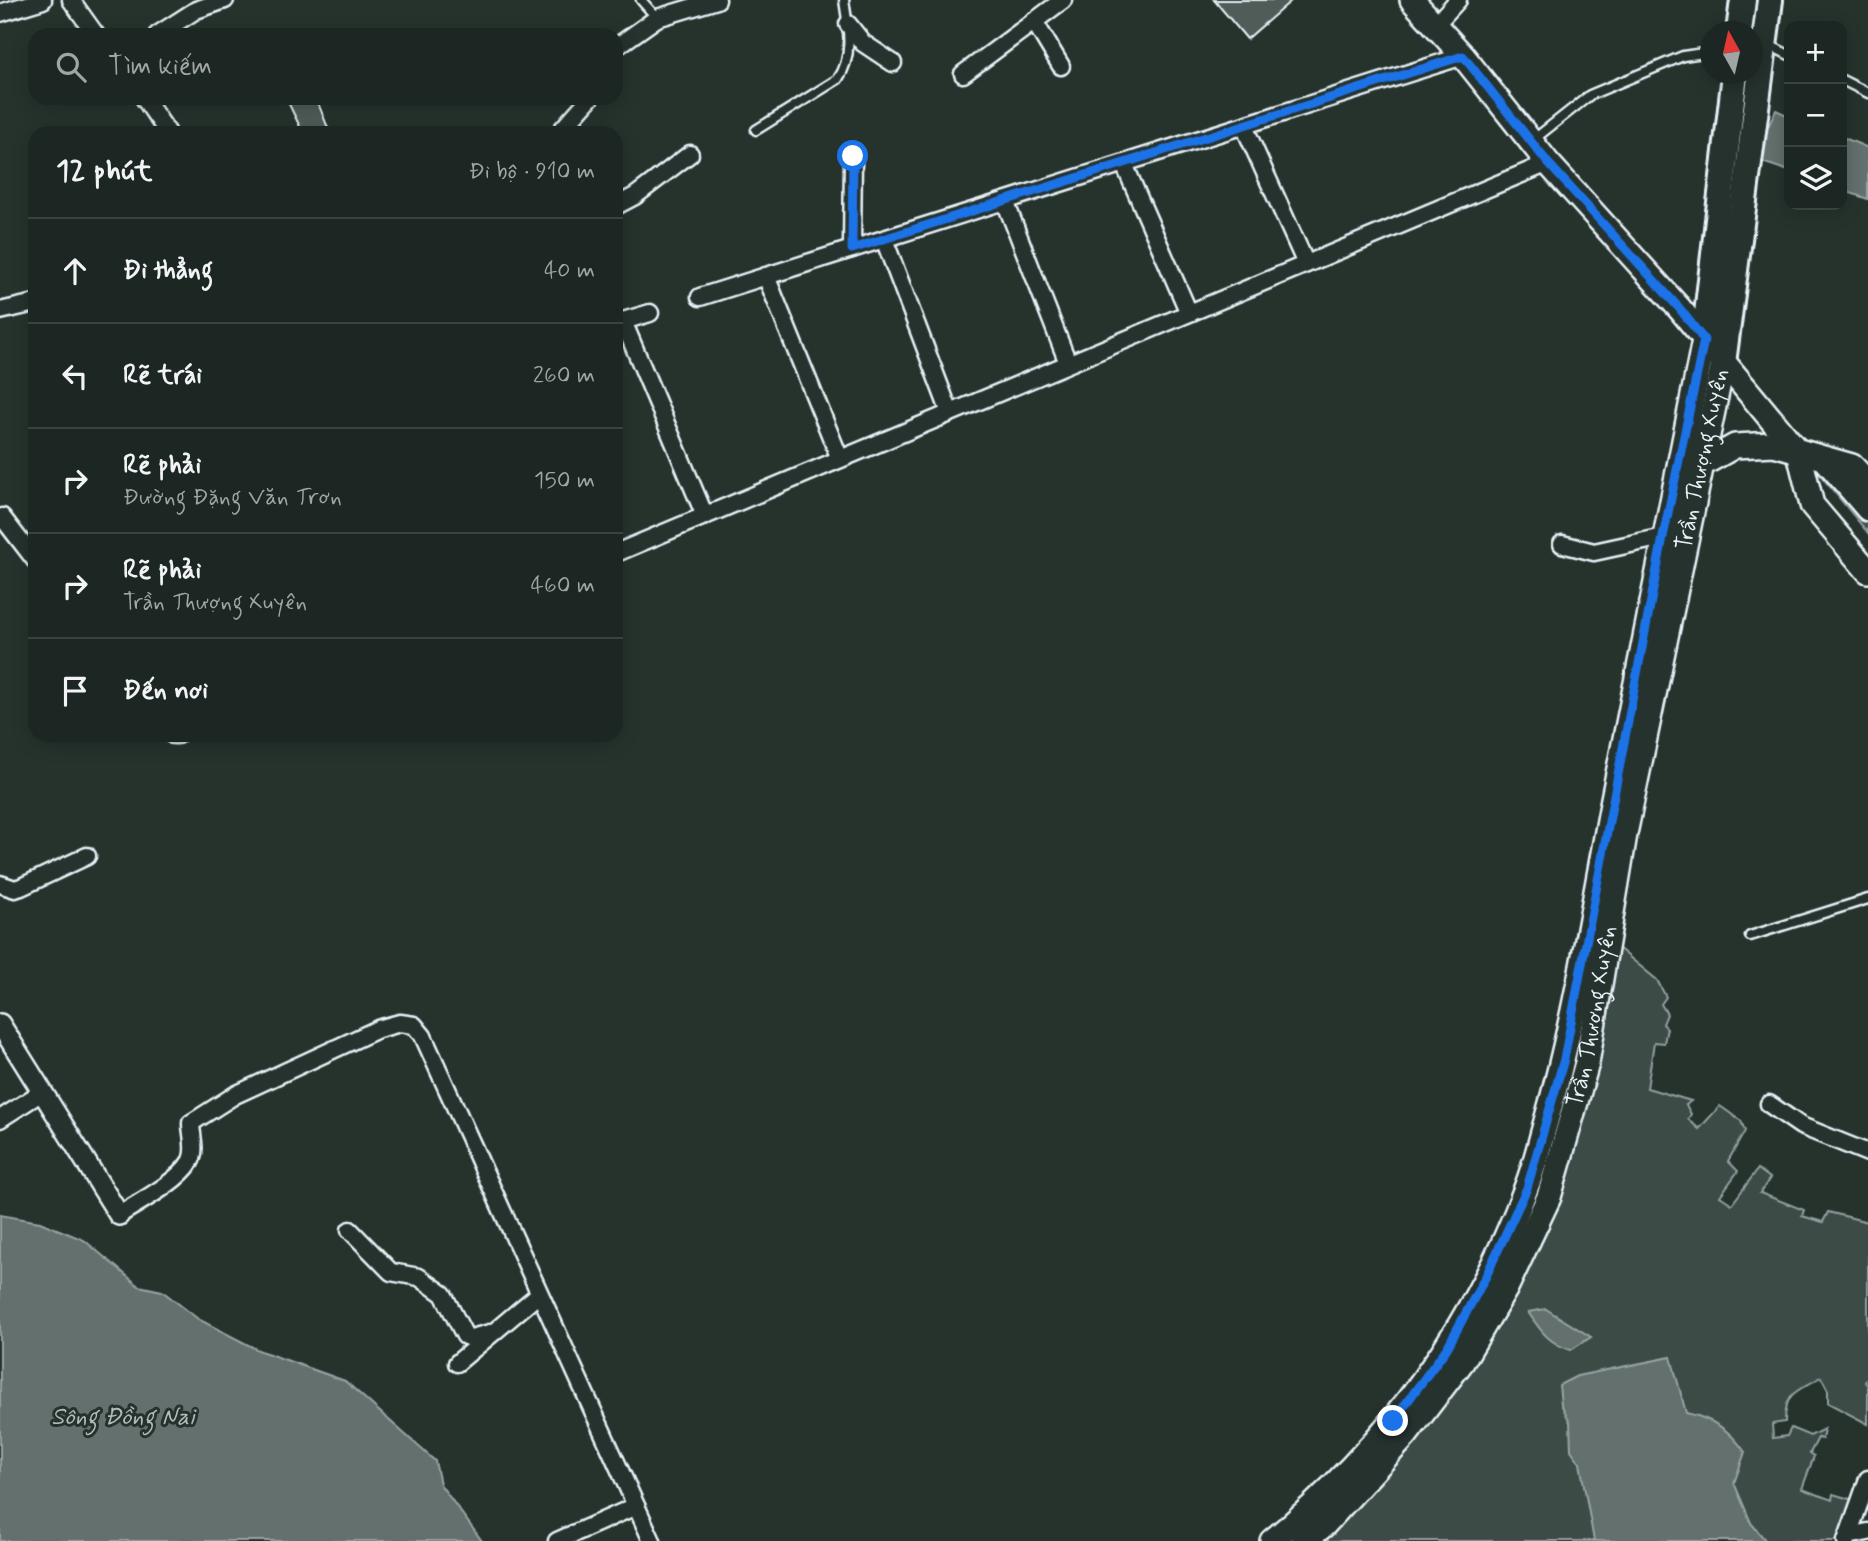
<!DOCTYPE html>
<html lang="vi">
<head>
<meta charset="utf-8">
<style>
	:root { --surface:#1c2622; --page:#252e2a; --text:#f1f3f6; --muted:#a0a5a5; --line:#3a4340 }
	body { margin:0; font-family:Mynerve,sans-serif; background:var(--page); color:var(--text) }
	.controls { position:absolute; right:21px; top:21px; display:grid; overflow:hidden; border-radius:14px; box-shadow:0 4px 18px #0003 }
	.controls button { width:63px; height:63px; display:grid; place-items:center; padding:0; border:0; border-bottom:2px solid var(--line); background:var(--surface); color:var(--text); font:35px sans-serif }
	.compass { position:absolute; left:1700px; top:21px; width:63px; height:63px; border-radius:50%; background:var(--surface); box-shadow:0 4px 18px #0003; rotate:352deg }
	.stop { position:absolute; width:21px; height:21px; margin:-16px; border:5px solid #1a73e8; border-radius:50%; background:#fff }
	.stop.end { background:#1a73e8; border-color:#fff; box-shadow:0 2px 7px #0008 }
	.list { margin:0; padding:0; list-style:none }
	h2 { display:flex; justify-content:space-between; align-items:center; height:91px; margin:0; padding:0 28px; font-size:30px }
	h2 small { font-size:23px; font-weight:400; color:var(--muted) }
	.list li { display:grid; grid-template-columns:46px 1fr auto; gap:21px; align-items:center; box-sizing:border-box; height:105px; padding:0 28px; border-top:2px solid var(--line) }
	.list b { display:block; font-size:26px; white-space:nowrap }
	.list p { margin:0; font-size:23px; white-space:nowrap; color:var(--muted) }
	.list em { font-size:23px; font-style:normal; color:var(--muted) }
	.icon { flex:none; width:38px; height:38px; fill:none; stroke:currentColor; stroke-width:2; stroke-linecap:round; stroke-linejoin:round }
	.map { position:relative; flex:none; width:1868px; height:1541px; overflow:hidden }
	.search { position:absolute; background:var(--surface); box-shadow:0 4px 18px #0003; left:28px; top:28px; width:595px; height:77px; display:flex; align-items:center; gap:18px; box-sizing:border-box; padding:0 24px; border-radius:21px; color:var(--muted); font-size:26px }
	.panel { position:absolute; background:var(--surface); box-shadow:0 4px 18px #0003; left:28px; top:126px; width:595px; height:616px; border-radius:21px }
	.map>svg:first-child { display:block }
	.green { fill:#3e4b47; stroke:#939ea0; stroke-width:2 }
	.water { fill:#636f6d; stroke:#98a3a5; stroke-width:2 }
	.building { fill:#505c59; stroke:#e8f1f8; stroke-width:2 }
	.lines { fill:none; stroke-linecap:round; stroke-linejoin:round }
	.service-casing { stroke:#e8f1f8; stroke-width:13 }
	.minor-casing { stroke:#e8f1f8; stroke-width:21 }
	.tertiary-casing { stroke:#e8f1f8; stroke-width:24 }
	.secondary-casing { stroke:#e8f1f8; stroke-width:28 }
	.primary-casing { stroke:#e8f1f8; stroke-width:30 }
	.service { stroke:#26332d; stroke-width:8 }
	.minor { stroke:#26332d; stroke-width:16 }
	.tertiary { stroke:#26332d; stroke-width:19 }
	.secondary { stroke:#26332d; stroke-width:23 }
	.primary { stroke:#26332d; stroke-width:24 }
	.route { stroke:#1a73e8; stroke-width:9 }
	.labels { text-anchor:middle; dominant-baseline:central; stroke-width:6; stroke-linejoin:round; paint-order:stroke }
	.street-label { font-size:23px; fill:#e8f1f8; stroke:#26332d }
	.water-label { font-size:24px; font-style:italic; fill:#b3bdc0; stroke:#26332d }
</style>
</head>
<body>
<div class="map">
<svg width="1868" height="1541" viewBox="0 0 1868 1541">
	<rect width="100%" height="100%" fill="#26332d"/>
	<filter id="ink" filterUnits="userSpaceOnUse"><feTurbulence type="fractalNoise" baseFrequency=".0143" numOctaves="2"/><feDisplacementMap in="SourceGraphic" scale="14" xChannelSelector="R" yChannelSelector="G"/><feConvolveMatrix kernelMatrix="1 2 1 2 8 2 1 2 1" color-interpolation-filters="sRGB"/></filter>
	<g filter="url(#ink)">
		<g class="green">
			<polygon points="1812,465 1820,467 1868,523 1868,533"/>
			<path d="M1617,947L1657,980L1666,997L1661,1004L1667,1014L1663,1024L1667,1028L1664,1043L1654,1042L1647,1088L1691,1101L1686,1105L1691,1114L1688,1119L1699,1129L1720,1106L1741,1121L1745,1131L1728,1161L1738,1171L1720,1196L1732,1204L1758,1169L1770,1178L1760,1193L1804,1210L1802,1216L1823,1222L1828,1212L1868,1222V1378L1865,1382L1868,1385V1424L1828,1403V1390L1821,1377C1797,1392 1785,1390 1785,1422L1772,1424L1773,1438L1787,1436L1791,1428L1810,1436L1824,1429L1822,1439L1818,1438L1810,1453L1814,1456L1802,1489L1832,1500L1833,1494L1853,1500L1840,1541H1320L1516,1292Z"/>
		</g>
		<g class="water">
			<polygon points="1776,110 1789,116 1789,171 1753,159"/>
			<polygon points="1842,137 1868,148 1868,199 1842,190"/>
			<polygon points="0,1215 40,1222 84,1240 139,1286 162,1291 198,1319 258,1350 345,1381 435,1461 440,1484 482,1541 0,1541"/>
			<path d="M1546,1309L1591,1337L1571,1350C1549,1344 1540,1330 1528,1312Z"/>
			<path d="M1671,1357L1686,1413C1713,1419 1729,1429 1745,1452L1734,1483L1751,1523L1766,1541H1594L1580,1463L1571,1450L1570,1422L1561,1404L1559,1385L1577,1376Z"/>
		</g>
		<g class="building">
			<polygon points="1214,0 1292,0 1247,39"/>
			<polygon points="286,98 316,98 330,133 303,133"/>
		</g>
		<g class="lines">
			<defs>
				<g id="service">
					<polyline points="641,0 657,18"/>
					<polyline points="1769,45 1789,55"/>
					<polyline points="1842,80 1868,93"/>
					<path d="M756,130L838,79C854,56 848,26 844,0"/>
					<polyline points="1533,140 1590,95 1683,56 1710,52"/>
					<polyline points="1750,936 1868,899"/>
				</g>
				<g id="minor">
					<polyline points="71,0 96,35"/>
					<polyline points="0,13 43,0"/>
					<polyline points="1034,21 1061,66"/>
					<polyline points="848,24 863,43 893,63"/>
					<polyline points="1435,25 1458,0"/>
					<polyline points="157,35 196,10 225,0"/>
					<polyline points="616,47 657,18 717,0"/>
					<polyline points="963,74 1063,0"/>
					<polyline points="144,98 168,133"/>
					<polyline points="1244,126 1306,264"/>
					<polyline points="559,133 590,98"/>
					<polyline points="1124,164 1189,313"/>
					<polyline points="1005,201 1068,363"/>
					<polyline points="616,206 635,196 690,154"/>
					<polyline points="884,239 950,413"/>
					<polyline points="852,249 853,156"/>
					<polyline points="766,276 840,459"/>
					<polyline points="700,297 1463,56"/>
					<polyline points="0,311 35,303"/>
					<polyline points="623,321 705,516"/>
					<polyline points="616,323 650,313"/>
					<polyline points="2,517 35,560"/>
					<polyline points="1562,544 1594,552 1663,537"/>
					<polyline points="616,553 1548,163"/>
					<polyline points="173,735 177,735"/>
					<polyline points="0,884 15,889 21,887 87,856"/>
					<polyline points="1769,1104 1801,1126 1868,1153"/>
					<polyline points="0,1119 42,1092"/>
					<path d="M119,1215C139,1202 178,1182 190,1162C197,1151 191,1135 191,1123L235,1095L378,1029L400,1023L414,1025L423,1036L652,1541"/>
					<polyline points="350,1230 391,1272 419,1277 443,1294 465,1336 471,1338 494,1332"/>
					<polyline points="457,1363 539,1294"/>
					<polyline points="1848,1536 1868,1532"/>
					<polyline points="557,1541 636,1506"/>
					<polyline points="1846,1541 1868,1479"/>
				</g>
				<polyline id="tertiary" points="0,1024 119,1215"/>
				<g id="secondary">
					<polyline points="1412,0 1463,56 1548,163 1680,309 1799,453 1812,505 1868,571"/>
					<polyline points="1825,459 1868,509"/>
					<polyline points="1701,465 1735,446 1774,444 1852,466 1868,483"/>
					<path d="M1272,1541C1385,1448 1475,1326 1526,1188C1534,1168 1539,1146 1545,1125C1575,1020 1592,911 1612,804C1642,649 1672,494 1704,340"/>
					<path id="s1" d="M1304,1541L1324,1525L1406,1435L1462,1362L1506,1288L1549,1197L1587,1063L1625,834L1723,363"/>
				</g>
				<g id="primary">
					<polyline points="1739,32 1743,0"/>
					<polyline points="1704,340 1735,74"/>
					<polyline points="1723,363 1770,0"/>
				</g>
			</defs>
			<use href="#service" class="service-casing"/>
			<use href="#minor" class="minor-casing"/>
			<use href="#tertiary" class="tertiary-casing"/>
			<use href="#secondary" class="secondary-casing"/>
			<use href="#primary" class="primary-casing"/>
			<use href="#service" class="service"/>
			<use href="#minor" class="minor"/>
			<use href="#tertiary" class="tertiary"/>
			<use href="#secondary" class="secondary"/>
			<use href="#primary" class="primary"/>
		</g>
	</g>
	<g class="lines" filter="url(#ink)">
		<polyline class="route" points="853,156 852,249 1463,56 1548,163 1680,309 1704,340 1663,537 1564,1059 1527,1188 1486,1276 1447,1348 1393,1421"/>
	</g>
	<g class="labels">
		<g class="street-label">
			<text stroke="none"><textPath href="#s1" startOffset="1180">Trần Thượng Xuyên</textPath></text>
			<text stroke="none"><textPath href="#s1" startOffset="612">Trần Thượng Xuyên</textPath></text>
		</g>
		<g class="water-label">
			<text x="123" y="1417">Sông Đồng Nai</text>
		</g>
	</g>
</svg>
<div class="controls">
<button>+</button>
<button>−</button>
<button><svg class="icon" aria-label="layers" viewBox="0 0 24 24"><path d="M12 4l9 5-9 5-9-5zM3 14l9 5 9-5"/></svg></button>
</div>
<svg class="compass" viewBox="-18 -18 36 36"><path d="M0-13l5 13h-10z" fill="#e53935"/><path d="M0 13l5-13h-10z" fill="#a0a5a5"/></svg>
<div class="stop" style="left:853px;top:156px"></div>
<div class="stop end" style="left:1393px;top:1421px"></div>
<div class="search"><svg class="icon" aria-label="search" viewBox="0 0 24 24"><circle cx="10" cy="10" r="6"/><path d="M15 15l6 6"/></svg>Tìm kiếm</div>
<section class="panel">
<h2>12 phút<small>Đi bộ · 910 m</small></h2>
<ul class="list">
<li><svg class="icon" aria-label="ahead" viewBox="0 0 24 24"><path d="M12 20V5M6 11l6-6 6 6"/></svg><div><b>Đi thẳng</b></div><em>40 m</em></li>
<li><svg class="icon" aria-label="left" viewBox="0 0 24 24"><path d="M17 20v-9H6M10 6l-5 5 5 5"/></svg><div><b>Rẽ trái</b></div><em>260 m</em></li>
<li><svg class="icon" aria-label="right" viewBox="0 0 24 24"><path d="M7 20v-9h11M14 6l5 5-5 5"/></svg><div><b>Rẽ phải</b><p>Đường Đặng Văn Trơn</p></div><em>150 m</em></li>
<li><svg class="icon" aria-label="right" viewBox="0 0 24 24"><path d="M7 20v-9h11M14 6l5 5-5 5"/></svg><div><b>Rẽ phải</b><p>Trần Thượng Xuyên</p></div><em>460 m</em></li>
<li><svg class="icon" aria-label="arrive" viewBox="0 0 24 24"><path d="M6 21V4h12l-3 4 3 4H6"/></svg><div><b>Đến nơi</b></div></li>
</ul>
</section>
</div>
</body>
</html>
